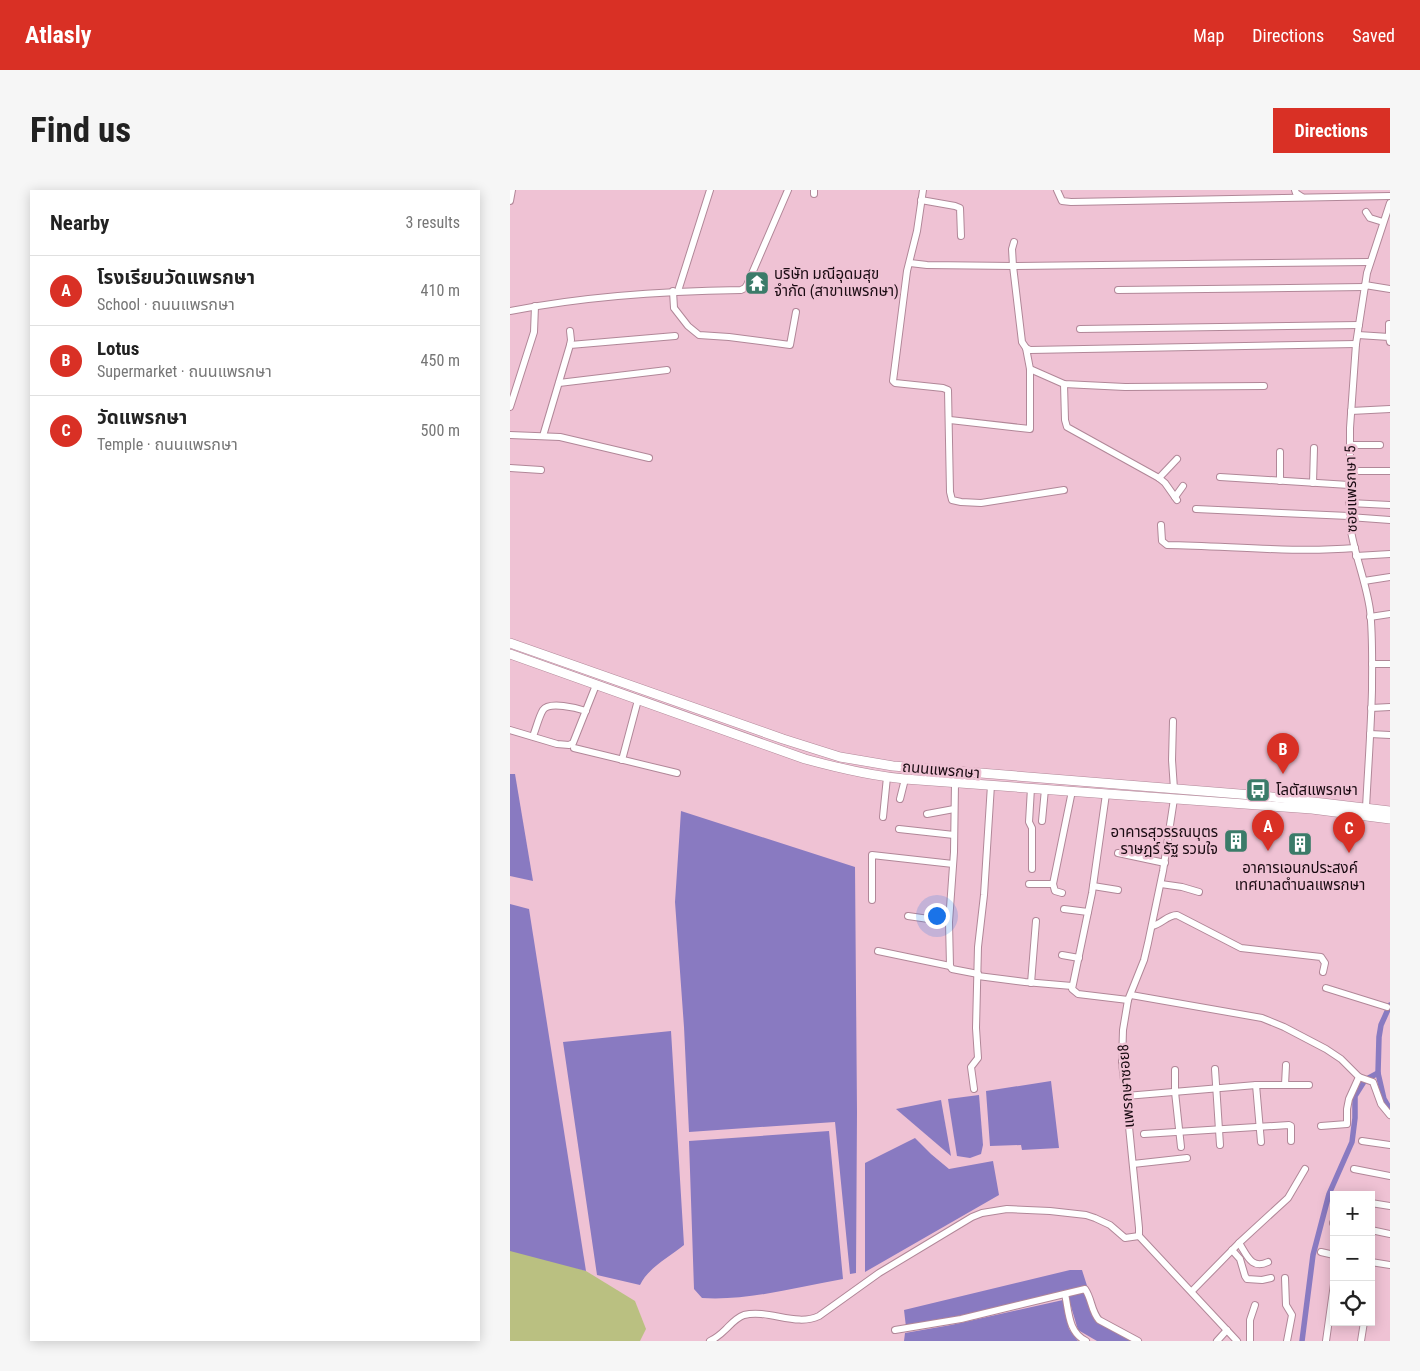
<!DOCTYPE html>
<html lang="en">
<head>
<meta charset="utf-8">
<style>
	:root { --surface:#fff; --page:#f6f6f6; --text:#222; --muted:#767676; --line:#e0e0e0; --accent:#d93025 }
	body { margin:0; font-family:"Roboto Condensed","Noto Sans Thai",sans-serif; background:var(--page); color:var(--text) }
	.controls { position:absolute; right:15px; bottom:15px; display:grid; overflow:hidden; border-radius:0px; box-shadow:0 2px 12px #0003 }
	.controls button { width:45px; height:45px; display:grid; place-items:center; padding:0; border:0; border-bottom:1px solid var(--line); background:var(--surface); color:var(--text); font:25px sans-serif }
	.you { position:absolute; left:426px; top:725px; width:18px; height:18px; margin:-12px; border:4px solid #fff; border-radius:50%; background:#1a73e8; box-shadow:0 0 0 8px #1a73e833 }
	.badge { display:grid; place-items:center; width:32px; height:32px; border-radius:50%; background:var(--accent); color:#fff; font-size:16px; font-weight:700 }
	.pin { position:absolute; translate:-50% -41px; filter:drop-shadow(0 1px 2px #0008) }
	.pin::after { content:''; position:absolute; top:26px; width:18px; height:15px; background:inherit; clip-path:polygon(0 0,100% 0,50% 100%) }
	.list { margin:0; padding:0; list-style:none }
	h2 { display:flex; justify-content:space-between; align-items:center; height:65px; margin:0; padding:0 20px; font-size:21px }
	h2 small { font-size:16px; font-weight:400; color:var(--muted) }
	.list li { display:grid; grid-template-columns:32px 1fr auto; gap:15px; align-items:center; box-sizing:border-box; height:70px; padding:0 20px; border-top:1px solid var(--line) }
	.list b { display:block; font-size:19px; white-space:nowrap }
	.list p { margin:0; font-size:16px; white-space:nowrap; color:var(--muted) }
	.list em { font-size:16px; font-style:normal; color:var(--muted) }
	.icon { flex:none; width:28px; height:28px; fill:none; stroke:currentColor; stroke-width:2; stroke-linecap:round; stroke-linejoin:round }
	.map { position:relative; flex:none; width:880px; height:1151px; overflow:hidden; border-radius:0px }
	header { display:flex; align-items:center; gap:30px; box-sizing:border-box; height:70px; padding:0 25px; background:var(--accent); color:#fff }
	header strong { font-size:24px }
	nav { display:flex; gap:28px; margin-inline-start:auto; font-size:18px }
	.intro { display:flex; align-items:center; justify-content:space-between; box-sizing:border-box; height:120px; padding:0 30px }
	h1 { margin:0; font-size:35px }
	.button { padding:12px 22px; border-radius:0px; background:var(--accent); color:#fff; font-size:18px; font-weight:700 }
	main { display:flex; gap:30px; padding:0 30px }
	aside { flex:1; background:var(--surface); border-radius:0px; box-shadow:0 2px 12px #0003 }
	.map>svg:first-child { display:block }
	.green { fill:#bac081 }
	.water { fill:#897ac1 }
	.lines { fill:none; stroke-linecap:round; stroke-linejoin:round }
	.canal { stroke:#897ac1; stroke-width:5.5 }
	.minor-casing { stroke:#b18798; stroke-width:8 }
	.secondary-casing { stroke:#b18798; stroke-width:10 }
	.minor { stroke:#fff; stroke-width:6 }
	.secondary { stroke:#fff; stroke-width:9 }
	.labels { text-anchor:middle; dominant-baseline:central; stroke-width:5; stroke-linejoin:round; paint-order:stroke }
	.poi-label { font-size:15px; fill:#1a0b12; stroke:#efc2d4; text-anchor:start }
	.street-label { font-size:15px; fill:#1a0b12; stroke:#efc2d4 }
</style>
</head>
<body>
<header>
<strong>Atlasly</strong>
<nav><a>Map</a><a>Directions</a><a>Saved</a></nav>
</header>
<div class="intro"><h1>Find us</h1><a class="button">Directions</a></div>
<main>
<aside>
<h2>Nearby<small>3 results</small></h2>
<ul class="list">
<li><span class="badge">A</span><div><b>โรงเรียนวัดแพรกษา</b><p>School · ถนนแพรกษา</p></div><em>410 m</em></li>
<li><span class="badge">B</span><div><b>Lotus</b><p>Supermarket · ถนนแพรกษา</p></div><em>450 m</em></li>
<li><span class="badge">C</span><div><b>วัดแพรกษา</b><p>Temple · ถนนแพรกษา</p></div><em>500 m</em></li>
</ul>
</aside>
<div class="map">
<svg width="880" height="1151" viewBox="0 0 880 1151">
	<rect width="100%" height="100%" fill="#efc2d4"/>
	<polygon class="green" points="0,1056 76,1081 125,1111 136,1139 130,1151 0,1151"/>
	<g class="water">
		<polygon points="0,584 5,584 23,691 0,686"/>
		<polygon points="171,621 345,677 347,922 346,1083 340,1084 325,932 179,942 174,837 165,712"/>
		<polygon points="0,714 19,719 76,1081 0,1061"/>
		<path d="M161,841L174,1055C159,1067 138,1078 130,1095L87,1085L53,852Z"/>
		<polygon points="541,891 549,958 512,960 511,955 480,956 476,901"/>
		<polygon points="469,905 473,955 471,964 460,968 447,966 438,909"/>
		<polygon points="431,910 441,966 386,919"/>
		<path d="M319,941L333,1089C288,1097 238,1111 192,1108L184,1099L179,951Z"/>
		<polygon points="405,948 421,964 439,979 483,971 489,1005 355,1082 355,973"/>
		<polygon points="560,1080 572,1080 587,1127 631,1151 587,1151 568,1140 557,1103 396,1137 394,1120"/>
		<polygon points="553,1110 559,1139 568,1151 394,1151 395,1143 441,1135"/>
	</g>
	<g class="lines">
		<g class="canal">
			<polyline points="880,815 871,835 869,847 868,883 874,909 880,919"/>
			<polyline points="792,1151 803,1065 819,1004 842,952 845,928 845,906 855,890 868,883"/>
		</g>
		<defs>
			<g id="minor">
				<polyline points="413,0 407,41 397,81 383,191 385,193 433,198 438,200 440,302 442,310 451,312 471,313 554,300"/>
				<polyline points="547,0 552,11 561,12 880,6"/>
				<polyline points="785,0 786,3 792,7"/>
				<polyline points="304,4 304,0"/>
				<polyline points="411,10 445,16 450,18 451,46"/>
				<polyline points="0,11 2,0"/>
				<polyline points="856,22 860,28 873,32"/>
				<polyline points="504,52 502,59 503,76 512,152 516,158 520,160 846,154"/>
				<polyline points="400,73 417,75 503,76 860,72"/>
				<polyline points="855,95 880,99"/>
				<polyline points="608,100 855,97"/>
				<polyline points="163,101 164,118 178,136 189,145 219,147 280,155 286,122"/>
				<polyline points="168,101 200,0"/>
				<path d="M0,121C76,106 153,101 231,100L235,98L237,95L278,0"/>
				<polyline points="570,139 849,135"/>
				<polyline points="848,145 879,147 880,152"/>
				<polyline points="879,147 879,134"/>
				<polyline points="60,155 61,150 60,141"/>
				<polyline points="520,179 554,194 615,197 754,196"/>
				<polyline points="49,193 157,180"/>
				<polyline points="554,194 555,230 557,237 649,288 655,293 667,310"/>
				<polyline points="0,217 24,142 25,116"/>
				<polyline points="841,221 880,219"/>
				<polyline points="440,230 520,239 520,179 516,158"/>
				<polyline points="0,245 50,247 139,268"/>
				<polyline points="33,246 60,155 165,146"/>
				<polyline points="840,255 870,255"/>
				<polyline points="0,278 31,280"/>
				<polyline points="840,281 880,281"/>
				<polyline points="710,287 839,295"/>
				<polyline points="649,288 667,269"/>
				<polyline points="770,291 770,262"/>
				<polyline points="803,293 804,258"/>
				<polyline points="665,307 673,296"/>
				<polyline points="839,313 880,315"/>
				<polyline points="686,319 839,326"/>
				<polyline points="839,327 880,330"/>
				<path d="M651,335L652,351L657,355C720,356 782,363 845,358"/>
				<polyline points="846,366 880,364"/>
				<polyline points="854,391 880,387"/>
				<polyline points="860,427 880,424"/>
				<polyline points="862,474 880,474"/>
				<polyline points="861,518 880,517"/>
				<polyline points="663,531 662,570 664,599"/>
				<polyline points="0,540 47,554 59,555 63,553 86,495"/>
				<polyline points="860,544 880,545"/>
				<path d="M23,546C26,539 29,526 33,520C39,511 67,518 76,521"/>
				<polyline points="64,558 167,583"/>
				<polyline points="112,570 128,510"/>
				<polyline points="445,593 444,662 439,732 440,776 442,779 468,784"/>
				<polyline points="521,598 519,632 522,638 522,679"/>
				<polyline points="596,604 582,703 562,799 568,804 618,810"/>
				<polyline points="390,609 395,589"/>
				<polyline points="664,609 653,681 638,753 634,770 618,810 613,840 612,873 616,906 629,1038 629,1046 727,1151"/>
				<path d="M856,618C858,579 861,539 862,500C862,473 863,446 860,420C856,391 844,364 840,335V238L846,154L857,83L880,13"/>
				<polyline points="417,624 444,619"/>
				<polyline points="373,627 377,587"/>
				<polyline points="532,631 535,599"/>
				<polyline points="389,639 444,645"/>
				<polyline points="608,663 655,673"/>
				<polyline points="519,694 543,694 562,601"/>
				<polyline points="543,694 545,701 552,703"/>
				<polyline points="651,694 672,697 689,702"/>
				<polyline points="583,696 608,700"/>
				<polyline points="362,710 362,665 443,674"/>
				<polyline points="554,719 578,722"/>
				<polyline points="398,726 439,732"/>
				<path d="M642,736C652,734 657,725 667,725L731,758L811,767L815,773L813,782"/>
				<polyline points="368,761 440,776"/>
				<polyline points="552,765 569,768"/>
				<polyline points="468,786 515,792 562,796"/>
				<polyline points="521,793 526,731"/>
				<polyline points="816,798 877,817"/>
				<polyline points="621,805 752,828 774,837 816,859 831,869 849,887 863,892 871,914 880,925"/>
				<polyline points="705,879 710,955"/>
				<polyline points="665,880 665,902 671,957"/>
				<polyline points="746,895 751,952"/>
				<polyline points="775,895 776,875"/>
				<polyline points="464,899 461,877 468,868 466,838 468,757 474,705 481,595"/>
				<polyline points="616,906 746,895 799,895"/>
				<polyline points="811,936 837,934 837,919 839,909 849,887"/>
				<polyline points="634,944 779,935 781,936 781,951"/>
				<polyline points="852,951 880,955"/>
				<polyline points="623,974 677,968"/>
				<polyline points="844,979 880,986"/>
				<polyline points="861,1013 880,1016"/>
				<polyline points="823,1033 824,1033"/>
				<polyline points="861,1040 880,1044"/>
				<path d="M729,1053C737,1065 741,1080 758,1072"/>
				<polyline points="722,1060 730,1069 735,1086 737,1089 752,1090 761,1088"/>
				<polyline points="811,1062 824,1065"/>
				<polyline points="861,1072 880,1075"/>
				<polyline points="775,1088 776,1115 782,1125 777,1151"/>
				<polyline points="682,1101 729,1053 778,1008 795,979"/>
				<path d="M555,1104C559,1122 558,1142 576,1151"/>
				<path d="M385,1140L451,1129L575,1099C582,1109 581,1121 589,1130L628,1151"/>
				<path d="M200,1151C206,1148 211,1144 216,1139C222,1133 226,1128 234,1125C259,1119 286,1137 309,1126L369,1083L462,1027L472,1023L497,1019L540,1021L576,1025L585,1028L600,1035L615,1048L629,1046"/>
				<polyline points="707,1151 717,1140"/>
				<polyline points="740,1151 740,1130 745,1115"/>
				<polyline points="816,1151 824,1094"/>
				<polyline points="851,1151 854,1132"/>
			</g>
			<g id="secondary">
				<polyline points="0,453 273,549 330,567 383,576 754,606 880,621"/>
				<path d="M0,464L295,569C328,578 361,586 395,589L802,619L880,629"/>
			</g>
		</defs>
		<use href="#minor" class="minor-casing"/>
		<use href="#secondary" class="secondary-casing"/>
		<use href="#minor" class="minor"/>
		<use href="#secondary" class="secondary"/>
	</g>
	<defs>
		<symbol id="temple-square" viewBox="-11 -11 22 22"><rect x="-9" y="-9" width="18" height="18" rx="4" fill="#3b7b69" stroke="#efc2d4"/><path d="M0-6L5-2H3V0L6.5 2.5H4V6H1.5V3h-3V6H-4V2.5H-6.5L-3 0V-2H-5Z" fill="#fff"/></symbol>
		<symbol id="bus-square" viewBox="-11 -11 22 22"><rect x="-9" y="-9" width="18" height="18" rx="4" fill="#3b7b69" stroke="#efc2d4"/><path d="M-5-6H5V4H4V6H2V4H-2V6H-4V4H-5ZM-3.5-4V0h7V-4ZM-3.5 1.2v1.5H-2V1.2ZM2 1.2v1.5H3.5V1.2Z" fill="#fff"/></symbol>
		<symbol id="building-square" viewBox="-11 -11 22 22"><rect x="-9" y="-9" width="18" height="18" rx="4" fill="#3b7b69" stroke="#efc2d4"/><path d="M-4-6H4V6H1V3H-1V6H-4ZM-2.5-4.3h1.7v1.8h-1.7ZM.8-4.3h1.7v1.8H.8ZM-2.5-1h1.7V.8h-1.7ZM.8-1h1.7V.8H.8Z" fill="#fff"/></symbol>
	</defs>
	<g fill-rule="evenodd">
		<use href="#temple-square" x="233" y="79" width="28" height="28"/>
		<use href="#bus-square" x="734" y="586" width="28" height="28"/>
		<use href="#building-square" x="712" y="637" width="28" height="28"/>
		<use href="#building-square" x="776" y="640" width="28" height="28"/>
	</g>
	<g class="labels">
		<g class="poi-label">
			<text x="264" y="84">บริษัท มณีอุดมสุข<tspan x="264" dy="17">จำกัด (สาขาแพรกษา)</tspan></text>
			<text x="766" y="600">โลตัสแพรกษา</text>
			<text x="708" y="642" text-anchor="end">อาคารสุวรรณบุตร<tspan x="708" dy="17">ราษฎร์ รัฐ รวมใจ</tspan></text>
			<text x="790" y="678" text-anchor="middle">อาคารเอนกประสงค์<tspan x="790" dy="17">เทศบาลตำบลแพรกษา</tspan></text>
		</g>
		<g class="street-label">
			<text transform="translate(841 299) rotate(-91)">ซอยแพรกษา 5</text>
			<text transform="translate(431 580) rotate(5)">ถนนแพรกษา</text>
			<text transform="translate(616 896) rotate(-94)">แพรกษาซอย8</text>
		</g>
	</g>
</svg>
<div class="controls">
<button>+</button>
<button>−</button>
<button><svg class="icon" aria-label="locate" viewBox="0 0 24 24"><circle cx="12" cy="12" r="6"/><path d="M12 2v4M12 18v4M2 12h4M18 12h4"/></svg></button>
</div>
<div class="you"></div>
<div class="pin badge" style="left:758px;top:661px">A</div>
<div class="pin badge" style="left:773px;top:584px">B</div>
<div class="pin badge" style="left:839px;top:663px">C</div>
</div>
</main>
</body>
</html>
